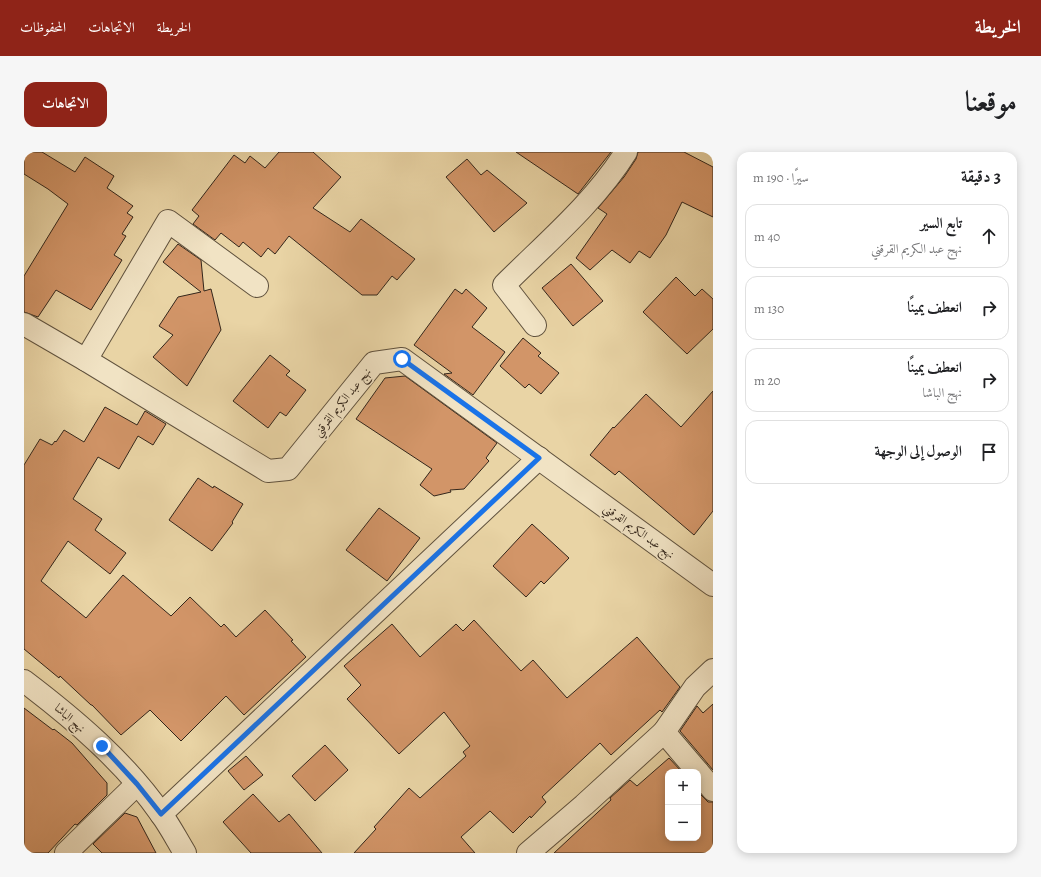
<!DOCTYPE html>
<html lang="ar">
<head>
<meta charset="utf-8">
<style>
	:root { --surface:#fff; --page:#f6f6f6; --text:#202124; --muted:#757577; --line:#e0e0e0; --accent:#8f2418 }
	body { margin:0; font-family:Alegreya,Amiri,serif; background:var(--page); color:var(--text); direction:rtl }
	.controls { position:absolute; right:12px; bottom:12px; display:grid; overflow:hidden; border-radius:8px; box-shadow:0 2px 10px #0003 }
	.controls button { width:36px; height:36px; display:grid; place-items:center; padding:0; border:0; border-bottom:1px solid var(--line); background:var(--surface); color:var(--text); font:20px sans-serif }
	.stop { position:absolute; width:12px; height:12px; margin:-9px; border:3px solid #1a73e8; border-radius:50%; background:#fff }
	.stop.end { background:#1a73e8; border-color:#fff; box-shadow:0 1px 4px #0008 }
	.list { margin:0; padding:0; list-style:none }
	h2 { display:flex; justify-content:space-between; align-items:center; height:52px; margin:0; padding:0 16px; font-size:17px }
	h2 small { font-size:13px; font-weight:400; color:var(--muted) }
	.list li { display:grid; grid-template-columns:26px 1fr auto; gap:12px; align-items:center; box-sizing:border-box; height:64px; margin:0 8px 8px; padding:0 8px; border:1px solid var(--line); border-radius:12px }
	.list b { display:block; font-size:15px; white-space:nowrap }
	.list p { margin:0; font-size:13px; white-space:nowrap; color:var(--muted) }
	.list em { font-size:13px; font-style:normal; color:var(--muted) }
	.icon { flex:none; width:22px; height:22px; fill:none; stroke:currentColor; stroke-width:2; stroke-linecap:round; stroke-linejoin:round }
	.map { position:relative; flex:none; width:689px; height:701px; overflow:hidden; direction:ltr; border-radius:12px }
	header { display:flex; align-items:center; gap:24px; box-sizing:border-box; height:56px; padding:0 20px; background:var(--accent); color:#fff }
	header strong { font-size:19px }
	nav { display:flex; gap:22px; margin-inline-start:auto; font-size:14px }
	.intro { display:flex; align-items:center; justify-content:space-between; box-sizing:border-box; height:96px; padding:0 24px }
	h1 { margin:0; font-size:28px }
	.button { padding:10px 18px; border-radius:12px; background:var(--accent); color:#fff; font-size:14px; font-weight:700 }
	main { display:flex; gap:24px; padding:0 24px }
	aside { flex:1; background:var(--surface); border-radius:12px; box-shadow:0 2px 10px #0003 }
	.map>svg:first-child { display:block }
	.building { fill:#d29568; stroke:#33261b }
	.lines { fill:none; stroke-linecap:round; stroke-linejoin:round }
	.minor-casing { stroke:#60523e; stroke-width:24 }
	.minor { stroke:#f1e3c4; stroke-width:22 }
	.route { stroke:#1a73e8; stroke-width:5 }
	.labels { text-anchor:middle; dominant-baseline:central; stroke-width:3.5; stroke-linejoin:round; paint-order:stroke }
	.street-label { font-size:12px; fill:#33261b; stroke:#f1e3c4 }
</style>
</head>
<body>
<header>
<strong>الخريطة</strong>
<nav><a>الخريطة</a><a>الاتجاهات</a><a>المحفوظات</a></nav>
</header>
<div class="intro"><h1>موقعنا</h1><a class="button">الاتجاهات</a></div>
<main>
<aside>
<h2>3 دقيقة<small>سيرًا · 190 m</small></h2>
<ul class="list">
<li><svg class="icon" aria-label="ahead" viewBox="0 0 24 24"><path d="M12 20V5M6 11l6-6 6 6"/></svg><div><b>تابع السير</b><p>نهج عبد الكريم القرقني</p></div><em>40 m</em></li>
<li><svg class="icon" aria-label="right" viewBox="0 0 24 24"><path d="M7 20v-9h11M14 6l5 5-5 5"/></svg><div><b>انعطف يمينًا</b></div><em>130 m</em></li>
<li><svg class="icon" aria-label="right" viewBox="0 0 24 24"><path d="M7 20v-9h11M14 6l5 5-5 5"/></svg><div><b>انعطف يمينًا</b><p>نهج الباشا</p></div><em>20 m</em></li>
<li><svg class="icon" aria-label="arrive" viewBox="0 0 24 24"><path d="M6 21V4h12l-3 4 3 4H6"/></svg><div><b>الوصول إلى الوجهة</b></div></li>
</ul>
</aside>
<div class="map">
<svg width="689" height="701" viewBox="0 0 689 701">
	<rect width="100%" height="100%" fill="#e9d4a5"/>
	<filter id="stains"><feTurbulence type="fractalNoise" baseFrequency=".005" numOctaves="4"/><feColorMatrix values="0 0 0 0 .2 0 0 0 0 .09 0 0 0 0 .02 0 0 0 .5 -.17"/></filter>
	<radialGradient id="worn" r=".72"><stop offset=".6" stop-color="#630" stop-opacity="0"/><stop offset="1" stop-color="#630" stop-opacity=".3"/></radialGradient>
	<g class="building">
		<polygon points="0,0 18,0 51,20 61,5 90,24 83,36 109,54 103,61 109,65 98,82 102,84 90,103 98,108 67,158 32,138 14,165 0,160 0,124 44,52 24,37 0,22"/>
		<polygon points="255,0 289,0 317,25 289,56 326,80 337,67 391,107 373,128 368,124 353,143 338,143 265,84 251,102 244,96 237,105 219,90 215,95 197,81 191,88 169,72 175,64 168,58 210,3 221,11 226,4 241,16"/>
		<polygon points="492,0 587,0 554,42"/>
		<polygon points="614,0 660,0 689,15 689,65 658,50 642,83 626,106 615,99 606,111 588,98 566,118 552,106 583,62 574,56 600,25 612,7"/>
		<polygon points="443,7 457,23 463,18 503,51 470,80 422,25"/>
		<polygon points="154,92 177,108 180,139 187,137 197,178 163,234 129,205 149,183 135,174 154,145 177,140 139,110"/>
		<polygon points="547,112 579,149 549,174 518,136"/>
		<polygon points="652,125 671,144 678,137 689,147 689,177 663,202 619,160"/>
		<polygon points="431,137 438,142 442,137 463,156 448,175 481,200 449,243 420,222 428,221 390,193"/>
		<polygon points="499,186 517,201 514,204 535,221 517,242 505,232 501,236 476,214"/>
		<polygon points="246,203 266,219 262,223 282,238 262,264 256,260 244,276 209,249"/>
		<polygon points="381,224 473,291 462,306 465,309 440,337 426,338 427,340 410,344 396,333 408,317 332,267 361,226"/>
		<polygon points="689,239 689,359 670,383 595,319 591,323 566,303 589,275 590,276 622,242 657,275"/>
		<polygon points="81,255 113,273 121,259 142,272 129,293 114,284 95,317 74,305 49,347 78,367 71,378 102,401 86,422 44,389 17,429 62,466 99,423 147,464 166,445 197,475 200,472 212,485 241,458 269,488 267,489 282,505 220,563 202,544 157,589 126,558 97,583 68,553 67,553 36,524 35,526 0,497 0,313 16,287 28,293 31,289 32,290 40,278 60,290"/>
		<polygon points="174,326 189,336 190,334 219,352 208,370 209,371 188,399 145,368"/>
		<polygon points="355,356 396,386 363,429 322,398"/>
		<polygon points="508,372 545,406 520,432 517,429 502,445 469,414"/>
		<polygon points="450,468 497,519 509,508 543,546 613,485 656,535 638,560 636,558 587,603 576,591 518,645 522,650 507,666 506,664 489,681 466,659 437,685 451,701 330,701 352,677 350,675 385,636 396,646 442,604 439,600 446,594 420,560 375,602 323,547 337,533 320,514 368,472 396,505 432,472 439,479"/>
		<polygon points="689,552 689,618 656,579 673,554 679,561"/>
		<polygon points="0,556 29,578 30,577 48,591 83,631 83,643 53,673 51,672 24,701 0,701"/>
		<polygon points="301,593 324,618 291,649 268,624"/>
		<polygon points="222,604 239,623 220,638 204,619"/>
		<polygon points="645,606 658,620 644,620 644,686 674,686 674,640 684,650 689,650 689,701 530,701 587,648 586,646 606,628 613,634"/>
		<polygon points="229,642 255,670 265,662 298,701 227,701 199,670"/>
		<polygon points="101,661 113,665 132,701 78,701 69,692"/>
	</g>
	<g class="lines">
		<defs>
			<g id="minor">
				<polyline points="0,172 62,208 244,319 264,317 350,211 378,207 689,433"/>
				<path d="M511,173L480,133C521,92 571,50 602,0"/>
				<polyline points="62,208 144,69 233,134"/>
				<path d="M0,529C50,567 101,610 137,662C146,674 153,688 161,701"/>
				<polyline points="640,580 674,620"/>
				<polyline points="674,620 689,638"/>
				<polyline points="137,662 515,306"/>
				<polyline points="42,701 113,632"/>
				<polyline points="504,701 560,653 640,580 671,535 689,518"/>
			</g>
		</defs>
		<use href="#minor" class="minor-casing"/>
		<use href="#minor" class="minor"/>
	</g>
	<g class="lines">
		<polyline class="route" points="78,594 113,632 137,662 515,306 378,207"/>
	</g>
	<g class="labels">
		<g class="street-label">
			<text transform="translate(318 250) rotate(-51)">نهج عبد الكريم القرقني</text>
			<text transform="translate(615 379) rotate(36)">نهج عبد الكريم القرقني</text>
			<text transform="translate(46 566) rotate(41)">نهج الباشا</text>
		</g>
	</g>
	<rect width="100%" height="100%" filter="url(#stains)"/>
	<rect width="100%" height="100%" fill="url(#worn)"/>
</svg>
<div class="controls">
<button>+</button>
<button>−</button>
</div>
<div class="stop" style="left:378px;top:207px"></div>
<div class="stop end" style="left:78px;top:594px"></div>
</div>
</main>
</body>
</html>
